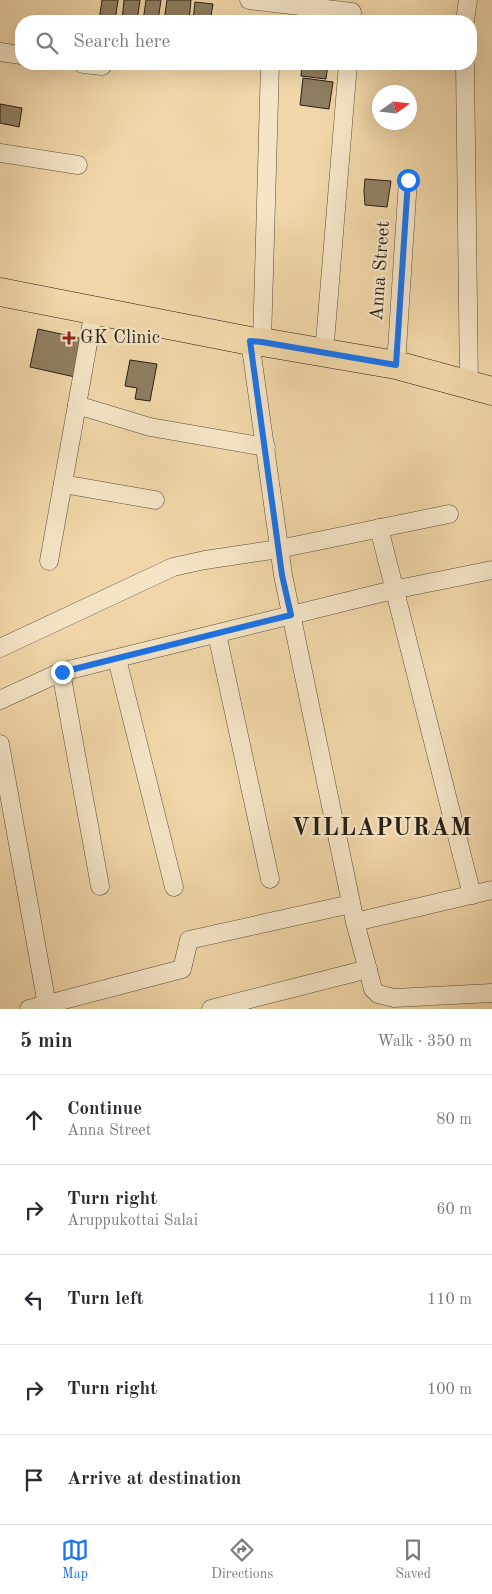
<!DOCTYPE html>
<html lang="en">
<head>
<meta charset="utf-8">
<style>
	:root { --surface:#fff; --page:#f7f7f7; --text:#2b2b33; --muted:#7c7c81; --line:#e1e1e2; --accent:#1a73e8 }
	body { margin:0; font-family:"Old Standard TT",serif; background:var(--page); color:var(--text) }
	.compass { position:absolute; left:372px; top:85px; width:45px; height:45px; border-radius:50%; background:var(--surface); box-shadow:0 5px 20px #0002; rotate:76deg }
	.stop { position:absolute; width:15px; height:15px; margin:-11px; border:4px solid #1a73e8; border-radius:50%; background:#fff }
	.stop.end { background:#1a73e8; border-color:#fff; box-shadow:0 1px 5px #0008 }
	.list { margin:0; padding:0; list-style:none }
	h2 { display:flex; justify-content:space-between; align-items:center; height:65px; margin:0; padding:0 20px; font-size:21px }
	h2 small { font-size:16px; font-weight:400; color:var(--muted) }
	.list li { display:grid; grid-template-columns:32px 1fr auto; gap:15px; align-items:center; box-sizing:border-box; height:90px; padding:0 20px; border-top:1px solid var(--line) }
	.list b { display:block; font-size:19px; white-space:nowrap }
	.list p { margin:0; font-size:16px; white-space:nowrap; color:var(--muted) }
	.list em { font-size:16px; font-style:normal; color:var(--muted) }
	.icon { flex:none; width:28px; height:28px; fill:none; stroke:currentColor; stroke-width:2; stroke-linecap:round; stroke-linejoin:round }
	.map { position:relative; flex:none; width:492px; height:1009px; overflow:hidden }
	.search { position:absolute; background:var(--surface); box-shadow:0 5px 20px #0002; left:15px; right:15px; top:15px; height:55px; display:flex; align-items:center; gap:12px; box-sizing:border-box; padding:0 18px; border-radius:20px; color:var(--muted); font-size:19px }
	.sheet { height:515px; background:var(--surface) }
	nav { display:flex; justify-content:space-around; align-items:center; box-sizing:border-box; height:70px; border-top:1px solid var(--line); background:var(--surface); font-size:14px; color:var(--muted) }
	nav a { display:grid; justify-items:center; gap:2px }
	nav .on { color:var(--accent) }
	.map>svg:first-child { display:block }
	.building { fill:#907e61; stroke:#271f15 }
	.lines { fill:none; stroke-linecap:round; stroke-linejoin:round }
	.minor-casing { stroke:#594d3a; stroke-width:19 }
	.primary-casing { stroke:#271f15; stroke-width:29 }
	.minor { stroke:#f5e4c6; stroke-width:18 }
	.primary { stroke:#f0d6a8; stroke-width:28 }
	.route { stroke:#1a73e8; stroke-width:6 }
	.poi-dot { fill:#8f2418; stroke:#f5e4c6; stroke-width:2 }
	.labels { text-anchor:middle; dominant-baseline:central; stroke-width:4.5; stroke-linejoin:round; paint-order:stroke }
	.street-label { font-size:19px; fill:#271f15; stroke:#f5e4c6 }
	.poi-label { font-size:19px; fill:#271f15; stroke:#f5e4c6; text-anchor:start }
	.district-label { font-size:24px; font-weight:bold; letter-spacing:1px; fill:#271f15; stroke:#f5e4c6 }
</style>
</head>
<body>
<div class="map">
<svg width="492" height="1009" viewBox="0 0 492 1009">
	<rect width="100%" height="100%" fill="#f0d6a8"/>
	<filter id="stains"><feTurbulence type="fractalNoise" baseFrequency=".004" numOctaves="4"/><feColorMatrix values="0 0 0 0 .2 0 0 0 0 .09 0 0 0 0 .02 0 0 0 .5 -.17"/></filter>
	<radialGradient id="worn" r=".72"><stop offset=".6" stop-color="#630" stop-opacity="0"/><stop offset="1" stop-color="#630" stop-opacity=".3"/></radialGradient>
	<g class="building">
		<polygon points="102,0 118,0 115,21 99,21"/>
		<polygon points="124,0 140,0 137,21 122,21"/>
		<polygon points="146,0 161,0 158,21 143,21"/>
		<polygon points="167,0 191,0 189,21 164,21"/>
		<polygon points="195,2 213,4 210,21 193,21"/>
		<polygon points="312,15 335,18 335,21 312,21"/>
		<polygon points="302,64 328,64 326,79 301,76"/>
		<polygon points="303,78 333,82 329,109 300,105"/>
		<polygon points="0,104 22,108 19,127 0,123"/>
		<polygon points="365,179 391,181 387,207 365,205 364,191"/>
		<polygon points="38,329 84,339 75,377 30,367"/>
		<polygon points="130,360 157,364 150,401 135,399 137,388 125,386"/>
	</g>
	<g class="lines">
		<defs>
			<g id="minor">
				<polyline points="249,0 352,12 351,21"/>
				<polyline points="465,21 468,0"/>
				<polyline points="0,52 21,55"/>
				<polyline points="83,64 102,66"/>
				<polyline points="465,64 469,385"/>
				<polyline points="0,153 78,165"/>
				<polyline points="94,310 77,405 150,427 266,447"/>
				<polyline points="250,341 283,575 355,922 373,989 378,994 394,998 492,993"/>
				<polyline points="262,342 270,64"/>
				<polyline points="324,354 348,64"/>
				<polyline points="396,365 408,180"/>
				<polyline points="63,484 155,500"/>
				<polyline points="379,528 472,895"/>
				<polyline points="49,561 77,405"/>
				<polyline points="217,634 270,879"/>
				<polyline points="0,648 173,567 205,560 279,549 449,514"/>
				<polyline points="117,659 174,887"/>
				<polyline points="61,672 100,886"/>
				<polyline points="0,700 61,672 393,590 492,570"/>
				<polyline points="0,744 47,1005"/>
				<polyline points="355,922 492,890"/>
				<polyline points="29,1009 182,969 189,940 351,904"/>
				<polyline points="211,1009 368,969"/>
			</g>
			<polyline id="primary" points="0,292 250,341 262,342 396,365 492,391"/>
		</defs>
		<use href="#minor" class="minor-casing"/>
		<use href="#primary" class="primary-casing"/>
		<use href="#minor" class="minor"/>
		<use href="#primary" class="primary"/>
	</g>
	<g class="lines">
		<polyline class="route" points="62,672 291,615 282,575 250,341 262,342 396,365 408,180"/>
	</g>
	<path class="poi-dot" d="M66.5 330.5h5v5h5v5h-5v5h-5v-5h-5v-5h5z"/>
	<g class="labels">
		<g class="street-label">
			<text transform="translate(381 271) rotate(-86)">Anna Street</text>
		</g>
		<g class="poi-label">
			<text x="80" y="338">GK Clinic</text>
		</g>
		<g class="district-label">
			<text x="382" y="829">VILLAPURAM</text>
		</g>
	</g>
	<rect width="100%" height="100%" filter="url(#stains)"/>
	<rect width="100%" height="100%" fill="url(#worn)"/>
</svg>
<svg class="compass" viewBox="-18 -18 36 36"><path d="M0-13l5 13h-10z" fill="#e53935"/><path d="M0 13l5-13h-10z" fill="#7c7c81"/></svg>
<div class="stop" style="left:408px;top:180px"></div>
<div class="stop end" style="left:62px;top:672px"></div>
<div class="search"><svg class="icon" aria-label="search" viewBox="0 0 24 24"><circle cx="10" cy="10" r="6"/><path d="M15 15l6 6"/></svg>Search here</div>
</div>
<section class="sheet">
<h2>5 min<small>Walk · 350 m</small></h2>
<ul class="list">
<li><svg class="icon" aria-label="ahead" viewBox="0 0 24 24"><path d="M12 20V5M6 11l6-6 6 6"/></svg><div><b>Continue</b><p>Anna Street</p></div><em>80 m</em></li>
<li><svg class="icon" aria-label="right" viewBox="0 0 24 24"><path d="M7 20v-9h11M14 6l5 5-5 5"/></svg><div><b>Turn right</b><p>Aruppukottai Salai</p></div><em>60 m</em></li>
<li><svg class="icon" aria-label="left" viewBox="0 0 24 24"><path d="M17 20v-9H6M10 6l-5 5 5 5"/></svg><div><b>Turn left</b></div><em>110 m</em></li>
<li><svg class="icon" aria-label="right" viewBox="0 0 24 24"><path d="M7 20v-9h11M14 6l5 5-5 5"/></svg><div><b>Turn right</b></div><em>100 m</em></li>
<li><svg class="icon" aria-label="arrive" viewBox="0 0 24 24"><path d="M6 21V4h12l-3 4 3 4H6"/></svg><div><b>Arrive at destination</b></div></li>
</ul>
</section>
<nav>
<a class="on"><svg class="icon" aria-label="map" viewBox="0 0 24 24"><path d="M3 6l6-2 6 2 6-2v14l-6 2-6-2-6 2zM9 4v14M15 6v14"/></svg>Map</a>
<a><svg class="icon" aria-label="directions" viewBox="0 0 24 24"><path d="M12 3l9 9-9 9-9-9zM9 14v-3h6M13 9l2 2-2 2"/></svg>Directions</a>
<a><svg class="icon" aria-label="saved" viewBox="0 0 24 24"><path d="M7 4h10v16l-5-4-5 4z"/></svg>Saved</a>
</nav>
</body>
</html>
